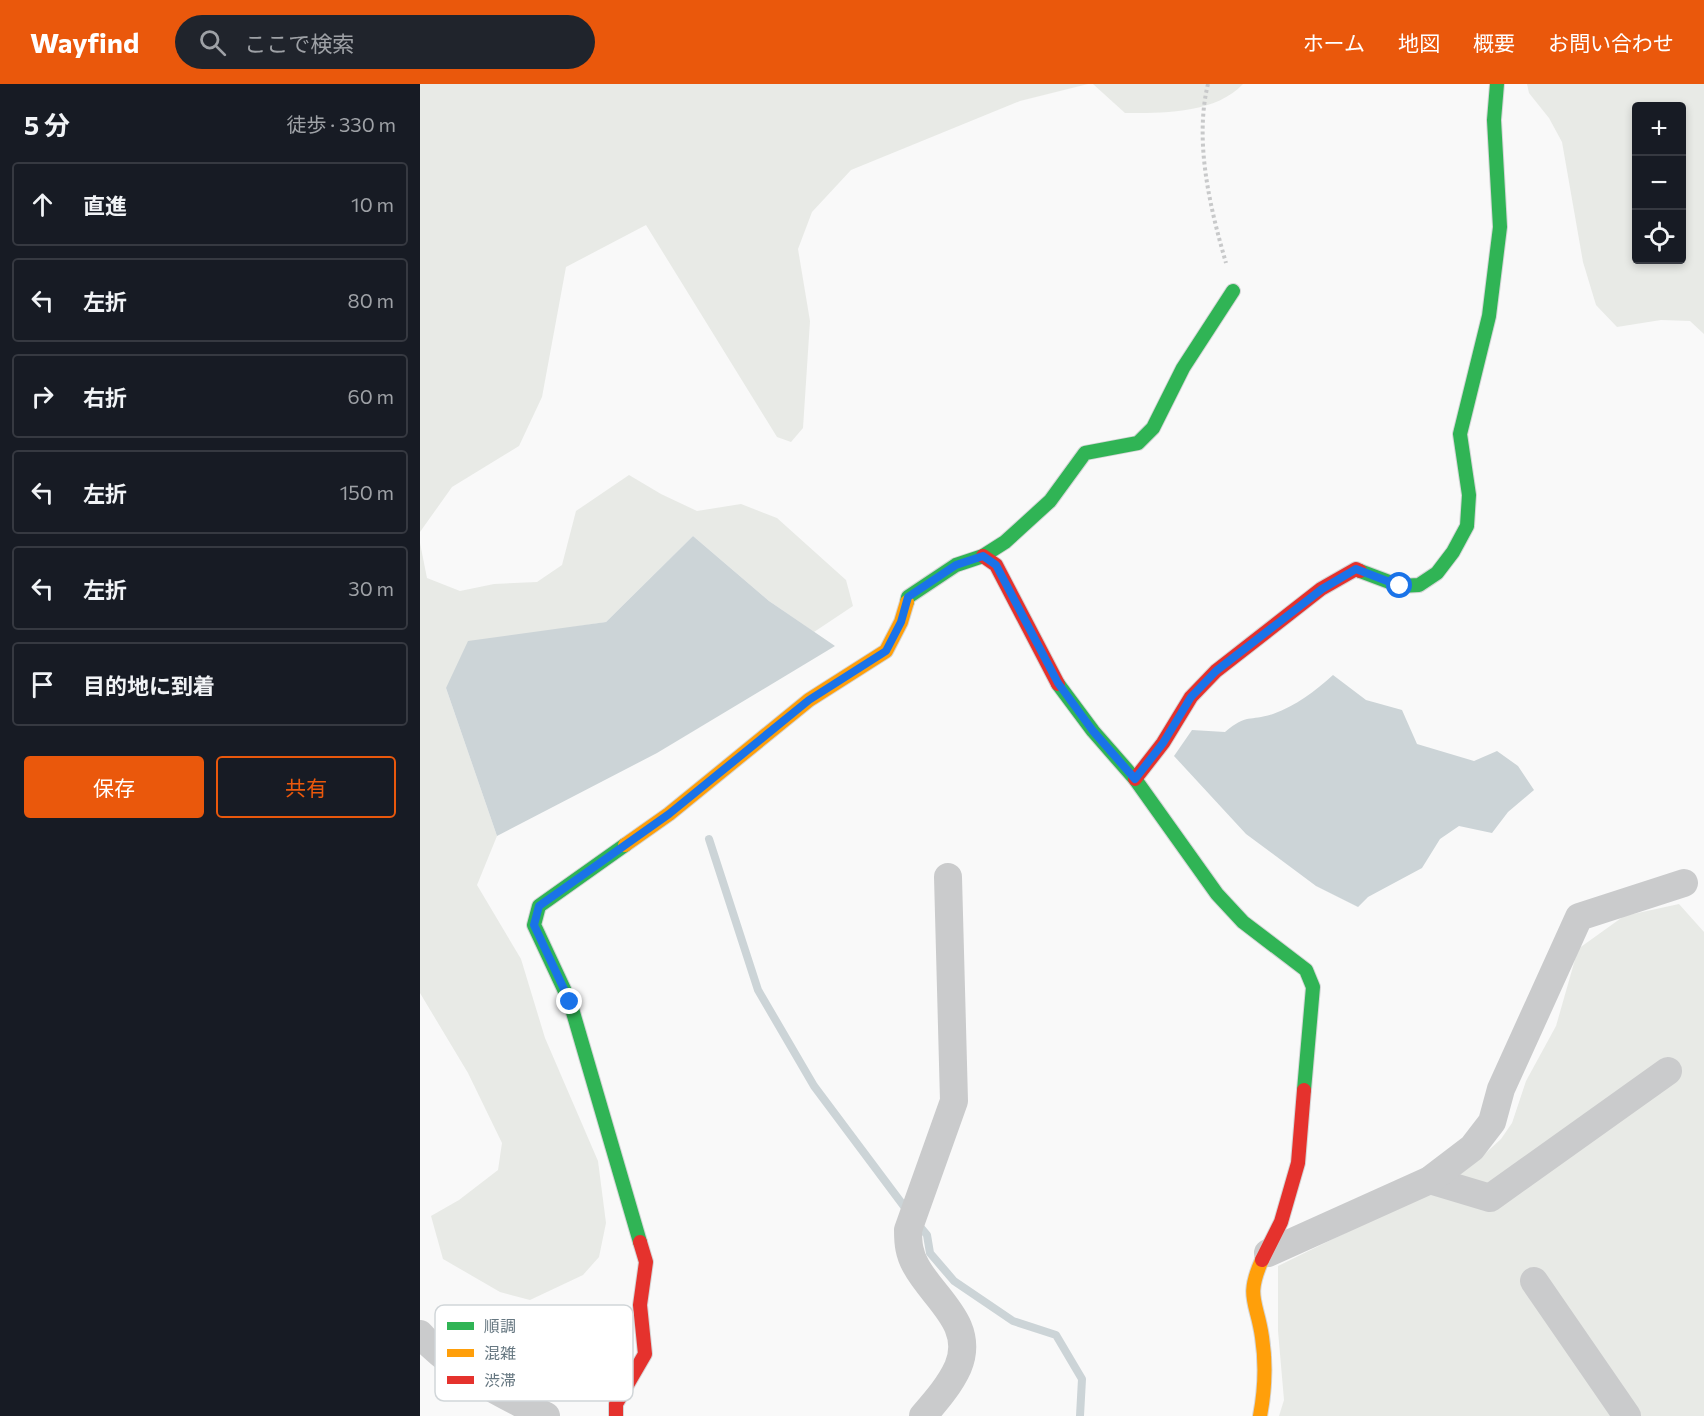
<!DOCTYPE html>
<html lang="ja">
<head>
<meta charset="utf-8">
<style>
	:root { --surface:#171b24; --page:#20242c; --text:#f1f3f6; --muted:#9ea1a6; --line:#363941; --accent:#ea580c }
	body { margin:0; font-family:Commissioner,"Noto Sans JP",sans-serif; background:var(--page); color:var(--text) }
	.controls { position:absolute; right:18px; top:18px; display:grid; overflow:hidden; border-radius:6px; box-shadow:0 3px 9px #0003 }
	.controls button { width:54px; height:54px; display:grid; place-items:center; padding:0; border:0; border-bottom:2px solid var(--line); background:var(--surface); color:var(--text); font:30px sans-serif }
	.stop { position:absolute; width:18px; height:18px; margin:-14px; border:4px solid #1a73e8; border-radius:50%; background:#fff }
	.stop.end { background:#1a73e8; border-color:#fff; box-shadow:0 2px 6px #0008 }
	.list { margin:0; padding:0; list-style:none }
	h2 { display:flex; justify-content:space-between; align-items:center; height:78px; margin:0; padding:0 24px; font-size:26px }
	h2 small { font-size:20px; font-weight:400; color:var(--muted) }
	.list li { display:grid; grid-template-columns:39px 1fr auto; gap:18px; align-items:center; box-sizing:border-box; height:84px; margin:0 12px 12px; padding:0 12px; border:2px solid var(--line); border-radius:6px }
	.list b { display:block; font-size:22px; white-space:nowrap }
	.list em { font-size:20px; font-style:normal; color:var(--muted) }
	.actions { display:flex; gap:12px; padding:18px 24px }
	.actions a { flex:1; padding:14px 0; border:2px solid var(--accent); border-radius:6px; text-align:center; font-size:21px; color:var(--accent) }
	.actions .main { background:var(--accent); color:#fff }
	.icon { flex:none; width:33px; height:33px; fill:none; stroke:currentColor; stroke-width:2; stroke-linecap:round; stroke-linejoin:round }
	.map { position:relative; flex:none; width:1284px; height:1332px; overflow:hidden }
	header { display:flex; align-items:center; gap:36px; box-sizing:border-box; height:84px; padding:0 30px; background:var(--accent); color:#fff }
	header strong { font-size:28px }
	nav { display:flex; gap:33px; margin-inline-start:auto; font-size:21px }
	.search { width:420px; height:54px; background:var(--page); display:flex; align-items:center; gap:15px; box-sizing:border-box; padding:0 21px; border-radius:33px; color:var(--muted); font-size:22px }
	main { display:flex }
	aside { flex:1; background:var(--surface) }
	.map>svg:first-child { display:block }
	.green { fill:#e8eae6; fill-rule:evenodd }
	.water { fill:#ccd4d7 }
	.lines { fill:none; stroke-linecap:round; stroke-linejoin:round }
	.stream { stroke:#ccd4d7; stroke-width:8 }
	.fast-casing { stroke:#d5d6d7; stroke-width:16 }
	.slow-casing { stroke:#d5d6d7; stroke-width:16 }
	.jam-casing { stroke:#d5d6d7; stroke-width:16 }
	.path { stroke:#c8c9ca; stroke-width:4; stroke-dasharray:3 3; stroke-linecap:butt }
	.street { stroke:#cacbcc; stroke-width:28 }
	.fast { stroke:#30b455; stroke-width:14 }
	.slow { stroke:#ff9f0a; stroke-width:14 }
	.jam { stroke:#e5322d; stroke-width:14 }
	.route { stroke:#1a73e8; stroke-width:8 }
	.key { fill:#fff; stroke:#d1d6d9; stroke-width:1.5 }
	.key-label { font-size:16px; fill:#667781 }
</style>
</head>
<body>
<header>
<strong>Wayfind</strong>
<div class="search"><svg class="icon" aria-label="search" viewBox="0 0 24 24"><circle cx="10" cy="10" r="6"/><path d="M15 15l6 6"/></svg>ここで検索</div>
<nav><a>ホーム</a><a>地図</a><a>概要</a><a>お問い合わせ</a></nav>
</header>
<main>
<aside>
<h2>5 分<small>徒歩 · 330 m</small></h2>
<ul class="list">
<li><svg class="icon" aria-label="ahead" viewBox="0 0 24 24"><path d="M12 20V5M6 11l6-6 6 6"/></svg><div><b>直進</b></div><em>10 m</em></li>
<li><svg class="icon" aria-label="left" viewBox="0 0 24 24"><path d="M17 20v-9H6M10 6l-5 5 5 5"/></svg><div><b>左折</b></div><em>80 m</em></li>
<li><svg class="icon" aria-label="right" viewBox="0 0 24 24"><path d="M7 20v-9h11M14 6l5 5-5 5"/></svg><div><b>右折</b></div><em>60 m</em></li>
<li><svg class="icon" aria-label="left" viewBox="0 0 24 24"><path d="M17 20v-9H6M10 6l-5 5 5 5"/></svg><div><b>左折</b></div><em>150 m</em></li>
<li><svg class="icon" aria-label="left" viewBox="0 0 24 24"><path d="M17 20v-9H6M10 6l-5 5 5 5"/></svg><div><b>左折</b></div><em>30 m</em></li>
<li><svg class="icon" aria-label="arrive" viewBox="0 0 24 24"><path d="M6 21V4h12l-3 4 3 4H6"/></svg><div><b>目的地に到着</b></div></li>
</ul>
<div class="actions"><a class="main">保存</a><a>共有</a></div>
</aside>
<div class="map">
<svg width="1284" height="1332" viewBox="0 0 1284 1332">
	<rect width="100%" height="100%" fill="#f9f9f9"/>
	<g class="green">
		<polygon points="0,0 668,0 600,17 431,86 392,128 378,165 390,237 383,344 371,358 357,353 226,141 146,183 122,313 99,362 32,403 0,448"/>
		<path d="M673,0H823C795,30 742,29 705,29Z"/>
		<path d="M1107,0H1284V250L1270,237L1241,236L1197,243L1176,221L1163,178L1142,58L1129,34L1109,9ZM1216,22H1262V176H1216Z"/>
		<polygon points="209,391 241,410 277,427 321,420 357,434 426,496 433,522 394,548 349,517 273,452 186,538 121,548 26,604 77,752 57,801 101,875 125,954 178,1077 186,1139 179,1173 163,1191 110,1216 80,1208 23,1175 11,1132 39,1116 78,1086 82,1059 48,989 0,909 0,459 7,494 40,507 74,500 117,498 142,481 156,427"/>
		<polygon points="1259,820 1284,848 1284,1332 859,1332 864,1316 858,1247 858,1182 984,1120 1057,1077 1081,1055 1092,1039 1106,997 1136,942 1158,865 1204,832"/>
	</g>
	<g class="water">
		<polygon points="273,452 349,517 415,562 237,669 77,752 26,604 48,557 186,538"/>
		<path d="M913,591L946,616L982,626L997,660L1054,677L1077,667L1098,682L1114,706L1088,728L1072,749L1039,742L1020,755L1002,784L948,813L938,823L896,802L826,750L754,672L772,646L805,648C828,629 829,638 853,630C877,621 894,608 913,591Z"/>
	</g>
	<g class="lines">
		<g class="stream">
			<polyline points="289,755 338,906 394,1002 489,1129"/>
			<polyline points="497,1139 507,1151 510,1169 534,1197 593,1237 636,1251 662,1295 660,1332"/>
		</g>
		<defs>
			<g id="fast">
				<polyline points="940,487 980,502 999,501 1017,489 1033,468 1047,442 1049,411 1040,350 1069,232 1080,143 1074,36 1077,0"/>
				<polyline points="487,518 488,513 536,481 563,472 585,458 630,417 665,369 718,359 733,344 763,284 813,207"/>
				<polyline points="638,600 673,647 715,695 797,810 823,838 886,886 893,903 884,1006"/>
				<polyline points="205,761 119,822 114,841 150,918 220,1158"/>
			</g>
			<g id="slow">
				<polyline points="205,761 249,730 389,616 466,567 481,538 487,518"/>
				<path d="M840,1332C845,1306 846,1279 842,1253C837,1217 825,1214 842,1176"/>
			</g>
			<g id="jam">
				<polyline points="563,472 576,481 638,600"/>
				<polyline points="715,695 743,659 771,613 796,587 901,505 936,485 940,487"/>
				<polyline points="842,1176 861,1138 878,1079 884,1006"/>
				<polyline points="196,1332 196,1320 225,1270 220,1221 226,1178 220,1158"/>
			</g>
		</defs>
		<use href="#fast" class="fast-casing"/>
		<use href="#slow" class="slow-casing"/>
		<use href="#jam" class="jam-casing"/>
		<path class="path" d="M788,0C774,57 790,124 806,179"/>
		<g class="street">
			<polyline points="1010,1096 1070,1114 1248,987"/>
			<polyline points="848,1169 1010,1096 1052,1064 1072,1038 1081,1005 1159,833 1264,799"/>
			<polyline points="1114,1197 1207,1332"/>
			<path d="M0,1250C29,1284 86,1313 126,1332"/>
			<path d="M503,1332C516,1317 530,1301 538,1283C556,1240 513,1214 496,1182C489,1170 488,1159 488,1146L534,1017L528,793"/>
		</g>
		<use href="#fast" class="fast"/>
		<use href="#slow" class="slow"/>
		<use href="#jam" class="jam"/>
	</g>
	<g class="lines">
		<polyline class="route" points="150,918 114,841 119,822 249,730 389,616 466,567 481,538 488,513 536,481 563,472 576,481 638,599 673,647 715,695 743,659 771,613 796,587 902,505 936,485 980,502"/>
	</g>
	<rect x="15" y="1221" width="198" height="96" rx="9" class="key"/>
	<rect x="27" y="1238" width="27" height="8" fill="#30b455"/>
	<rect x="27" y="1265" width="27" height="8" fill="#ff9f0a"/>
	<rect x="27" y="1292" width="27" height="8" fill="#e5322d"/>
	<g class="key-label">
		<text x="64" y="1248">順調</text>
		<text x="64" y="1275">混雑</text>
		<text x="64" y="1302">渋滞</text>
	</g>
</svg>
<div class="controls">
<button>+</button>
<button>−</button>
<button><svg class="icon" aria-label="locate" viewBox="0 0 24 24"><circle cx="12" cy="12" r="6"/><path d="M12 2v4M12 18v4M2 12h4M18 12h4"/></svg></button>
</div>
<div class="stop" style="left:980px;top:502px"></div>
<div class="stop end" style="left:150px;top:918px"></div>
</div>
</main>
</body>
</html>
